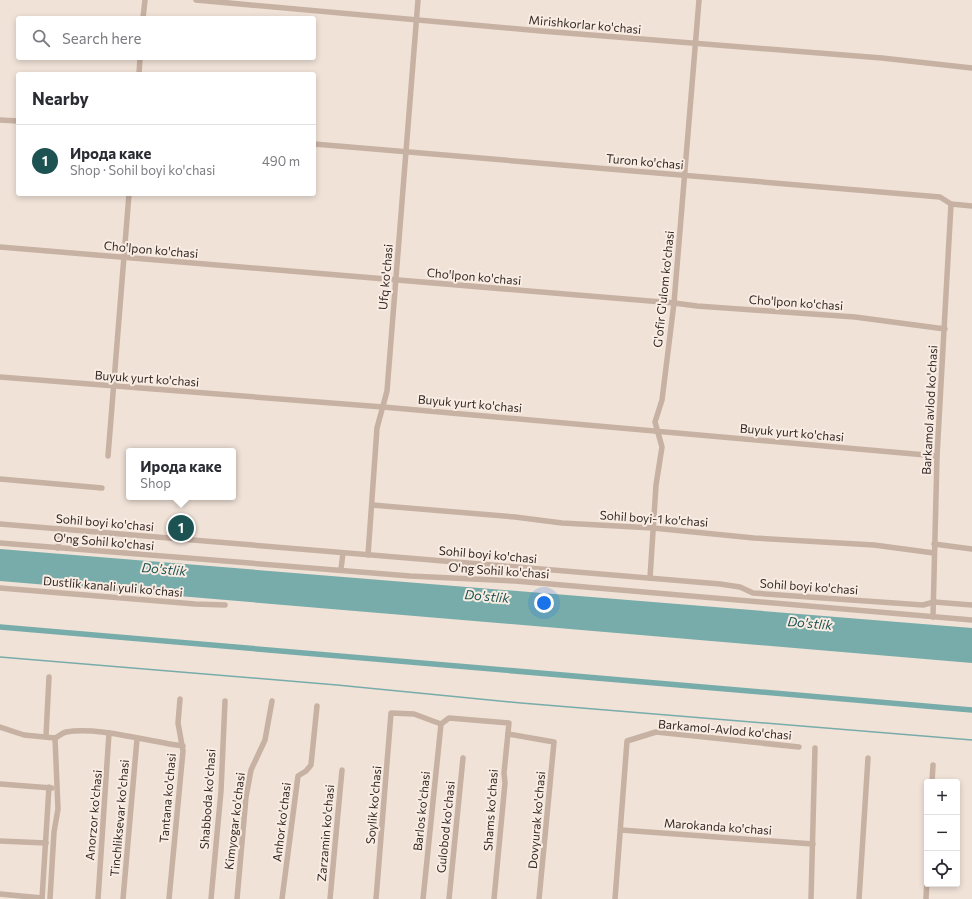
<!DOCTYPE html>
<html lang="en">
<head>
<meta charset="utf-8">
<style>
	:root { --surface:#fff; --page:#f2f2f3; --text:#2b2b33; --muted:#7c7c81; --line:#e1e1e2; --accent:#1c5352 }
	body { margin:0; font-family:Commissioner,sans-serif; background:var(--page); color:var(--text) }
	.controls { position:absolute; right:12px; bottom:12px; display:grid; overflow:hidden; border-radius:4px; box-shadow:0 2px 6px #0003 }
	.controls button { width:36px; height:36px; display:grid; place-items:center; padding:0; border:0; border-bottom:1px solid var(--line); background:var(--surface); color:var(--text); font:20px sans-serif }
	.you { position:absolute; left:544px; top:603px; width:14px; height:14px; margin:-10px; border:3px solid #fff; border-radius:50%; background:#1a73e8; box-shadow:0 0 0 6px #1a73e833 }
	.badge { display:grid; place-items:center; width:26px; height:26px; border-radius:50%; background:var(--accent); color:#fff; font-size:13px; font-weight:700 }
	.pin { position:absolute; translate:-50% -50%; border:2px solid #fff; box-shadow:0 1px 4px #0006 }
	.popup { position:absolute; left:126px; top:448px; width:110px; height:52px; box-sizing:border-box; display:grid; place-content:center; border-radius:4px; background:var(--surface); filter:drop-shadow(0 1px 3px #0005); font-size:13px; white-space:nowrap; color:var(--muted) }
	.popup b { font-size:15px; color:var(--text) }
	.popup::after { content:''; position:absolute; left:50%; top:100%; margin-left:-8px; border:8px solid transparent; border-top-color:var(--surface) }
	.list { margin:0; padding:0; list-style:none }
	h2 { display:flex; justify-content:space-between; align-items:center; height:52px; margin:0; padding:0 16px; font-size:17px }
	h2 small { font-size:13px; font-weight:400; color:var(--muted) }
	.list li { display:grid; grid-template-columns:26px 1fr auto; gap:12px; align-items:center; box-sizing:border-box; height:72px; padding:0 16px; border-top:1px solid var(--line) }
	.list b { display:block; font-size:15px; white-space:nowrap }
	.list p { margin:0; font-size:13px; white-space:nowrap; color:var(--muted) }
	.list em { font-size:13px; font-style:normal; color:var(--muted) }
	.icon { flex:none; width:22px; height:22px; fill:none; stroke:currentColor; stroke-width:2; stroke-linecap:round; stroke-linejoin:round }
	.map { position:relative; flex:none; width:972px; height:899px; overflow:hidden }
	.search { position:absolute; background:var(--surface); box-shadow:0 2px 6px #0003; left:16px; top:16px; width:300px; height:44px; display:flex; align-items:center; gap:10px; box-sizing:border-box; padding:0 14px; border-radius:4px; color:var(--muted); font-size:15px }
	.panel { position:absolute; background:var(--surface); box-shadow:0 2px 6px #0003; left:16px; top:72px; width:300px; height:124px; border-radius:4px }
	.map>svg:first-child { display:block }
	.water { fill:#77acaa }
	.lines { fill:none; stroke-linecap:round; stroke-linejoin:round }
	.stream { stroke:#77acaa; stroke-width:1.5 }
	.canal { stroke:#77acaa; stroke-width:5.5 }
	.minor { stroke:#c7b1a3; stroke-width:5.5 }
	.labels { text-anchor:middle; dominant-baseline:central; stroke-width:4; stroke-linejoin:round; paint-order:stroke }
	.street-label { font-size:12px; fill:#332825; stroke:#f8ece3 }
	.water-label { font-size:13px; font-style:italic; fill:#1c5352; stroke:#f8ece3 }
</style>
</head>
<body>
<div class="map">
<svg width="972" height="899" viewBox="0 0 972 899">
	<rect width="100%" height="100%" fill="#f0e2d7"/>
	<polygon class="water" points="0,549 972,628 972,663 0,581"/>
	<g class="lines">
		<polyline class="stream" points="0,657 337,685 521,703 972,740"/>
		<polyline class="canal" points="0,627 972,710"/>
		<g class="minor">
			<polyline points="196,0 541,31 882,58 972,68"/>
			<polyline points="143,18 145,0"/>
			<polyline points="139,74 140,58"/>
			<polyline points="0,120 18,121"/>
			<polyline points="314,144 940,197 951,204 972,206"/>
			<polyline points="0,247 674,303 697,306 855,317 945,329"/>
			<polyline points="0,377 383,407 937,456"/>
			<polyline points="108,456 129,194"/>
			<polyline points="0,479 102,488"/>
			<polyline points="372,505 515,517 562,523 653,528 754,538 874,545 934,553"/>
			<polyline points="0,524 720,584 740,587 753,593 923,605 934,602 972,605"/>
			<polyline points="0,543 410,576 515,581 972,620"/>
			<polyline points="934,544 972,549"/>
			<polyline points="58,548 60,529"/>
			<polyline points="368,555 377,428 387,391 418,0"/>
			<polyline points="341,569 343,553"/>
			<polyline points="650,578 656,485 662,447 655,422 662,400 674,303 699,0"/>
			<polyline points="0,588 195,604 225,605"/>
			<polyline points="933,617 937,456 951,204"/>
			<path d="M0,727L24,735L55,738C59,736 62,733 66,732C98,726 149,742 183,746"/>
			<polyline points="508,734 554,742 539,899"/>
			<polyline points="46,736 49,677"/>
			<polyline points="932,782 933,765"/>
			<polyline points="0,784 52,788"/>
			<polyline points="621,830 813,844"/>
			<polyline points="0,841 46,843"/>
			<polyline points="0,894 42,898"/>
			<polyline points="42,899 49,787"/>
			<polyline points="50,899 54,832 58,809 55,738"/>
			<polyline points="98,899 109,733"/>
			<polyline points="123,899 137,739"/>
			<polyline points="169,899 183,751 178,723 180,699"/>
			<polyline points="211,899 221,791 225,701"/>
			<polyline points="237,899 246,797 251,770 265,740 272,701"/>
			<polyline points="282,899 298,776 306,771 311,765 317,706"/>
			<polyline points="330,899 342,770"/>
			<polyline points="376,899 391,713 414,714 441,724 449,718 509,723 504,773 505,783 494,899"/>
			<polyline points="423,899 441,724"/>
			<polyline points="449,899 463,758"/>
			<polyline points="615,899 627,741 656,732 799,747"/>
			<polyline points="811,899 815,748"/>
			<polyline points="859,899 868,758"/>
			<polyline points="926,899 927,878"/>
		</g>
	</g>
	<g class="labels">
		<g class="street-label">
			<text transform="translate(585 24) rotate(5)">Mirishkorlar ko'chasi</text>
			<text transform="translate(645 161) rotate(5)">Turon ko'chasi</text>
			<text transform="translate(151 249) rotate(5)">Cho'lpon ko'chasi</text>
			<text transform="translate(474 276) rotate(5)">Cho'lpon ko'chasi</text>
			<text transform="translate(385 277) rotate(-85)">Ufq ko'chasi</text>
			<text transform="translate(663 289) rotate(-84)">G'ofir G'ulom ko'chasi</text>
			<text transform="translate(796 302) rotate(4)">Cho'lpon ko'chasi</text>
			<text transform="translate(147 378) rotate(4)">Buyuk yurt ko'chasi</text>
			<text transform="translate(470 403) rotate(5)">Buyuk yurt ko'chasi</text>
			<text transform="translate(929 410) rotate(-87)">Barkamol avlod ko'chasi</text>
			<text transform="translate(792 432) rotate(5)">Buyuk yurt ko'chasi</text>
			<text transform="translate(654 518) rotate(4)">Sohil boyi-1 ko'chasi</text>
			<text transform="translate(105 522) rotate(5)">Sohil boyi ko'chasi</text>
			<text transform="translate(104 541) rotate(5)">O'ng Sohil ko'chasi</text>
			<text transform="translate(488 554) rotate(5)">Sohil boyi ko'chasi</text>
			<text transform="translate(499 570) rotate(4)">O'ng Sohil ko'chasi</text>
			<text transform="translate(113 586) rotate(5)">Dustlik kanali yuli ko'chasi</text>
			<text transform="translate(809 586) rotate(4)">Sohil boyi ko'chasi</text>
			<text transform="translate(725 729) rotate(5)">Barkamol-Avlod ko'chasi</text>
			<text transform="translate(167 798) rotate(-85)">Tantana ko'chasi</text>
			<text transform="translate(207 799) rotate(-86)">Shabboda ko'chasi</text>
			<text transform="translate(373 805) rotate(-85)">Soylik ko'chasi</text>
			<text transform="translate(490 810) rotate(-86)">Shams ko'chasi</text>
			<text transform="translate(421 811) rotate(-84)">Barlos ko'chasi</text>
			<text transform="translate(93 815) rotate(-85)">Anorzor ko'chasi</text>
			<text transform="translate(119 818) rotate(-85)">Tinchliksevar ko'chasi</text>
			<text transform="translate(536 820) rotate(-85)">Dovyurak ko'chasi</text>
			<text transform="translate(234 821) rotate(-83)">Kimyogar ko'chasi</text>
			<text transform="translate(281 822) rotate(-83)">Anhor ko'chasi</text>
			<text transform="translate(718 826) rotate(4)">Marokanda ko'chasi</text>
			<text transform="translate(445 827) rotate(-84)">Gulobod ko'chasi</text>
			<text transform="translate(325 833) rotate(-85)">Zarzamin ko'chasi</text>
		</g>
		<g class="water-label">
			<text transform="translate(164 569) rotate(5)">Do'stlik</text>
			<text transform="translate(487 596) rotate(5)">Do'stlik</text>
			<text transform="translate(810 623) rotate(5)">Do'stlik</text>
		</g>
	</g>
</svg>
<div class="controls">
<button>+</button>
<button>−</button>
<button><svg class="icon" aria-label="locate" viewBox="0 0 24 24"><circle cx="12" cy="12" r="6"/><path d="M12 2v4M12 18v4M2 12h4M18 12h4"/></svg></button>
</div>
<div class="you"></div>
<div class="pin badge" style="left:181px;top:528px">1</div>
<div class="popup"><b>Ирода каке</b>Shop</div>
<div class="search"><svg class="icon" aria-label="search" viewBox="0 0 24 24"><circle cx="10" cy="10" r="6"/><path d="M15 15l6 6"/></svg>Search here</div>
<section class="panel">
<h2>Nearby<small></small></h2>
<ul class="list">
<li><span class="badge">1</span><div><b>Ирода каке</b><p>Shop · Sohil boyi ko'chasi</p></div><em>490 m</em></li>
</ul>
</section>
</div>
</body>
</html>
